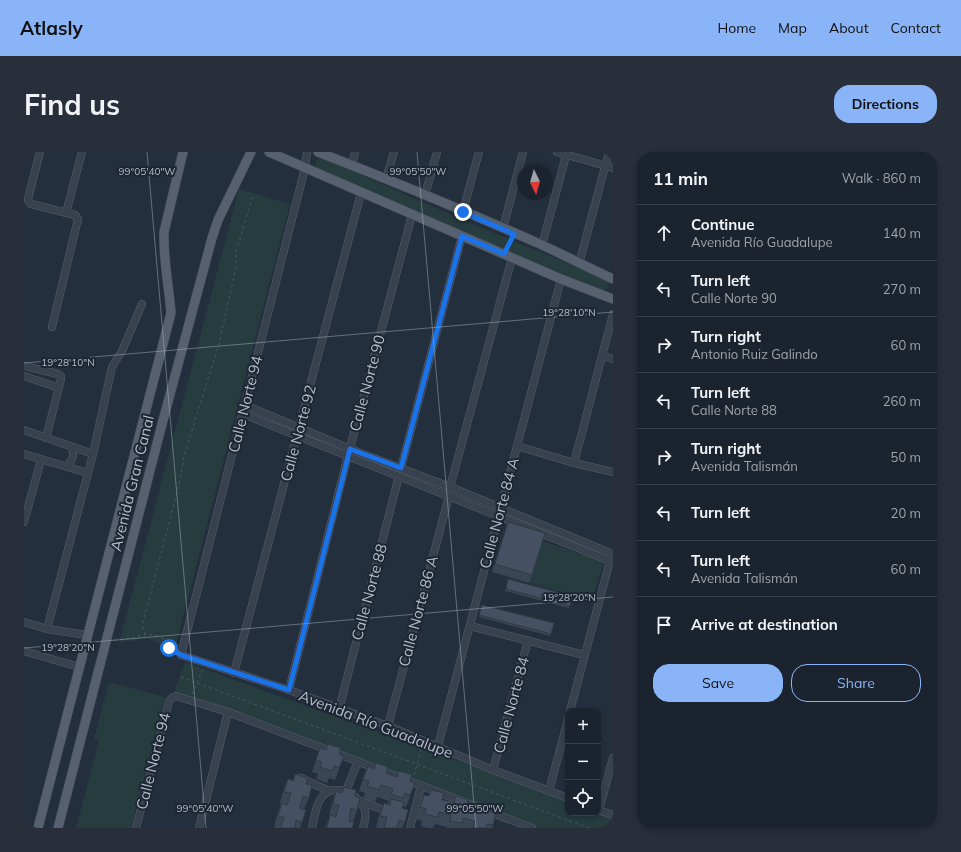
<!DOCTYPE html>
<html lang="en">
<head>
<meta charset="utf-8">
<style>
	:root { --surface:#1b232e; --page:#282f3a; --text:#f1f3f6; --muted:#a0a4aa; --line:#39404a; --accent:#8ab4f8 }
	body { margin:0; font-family:Mulish,sans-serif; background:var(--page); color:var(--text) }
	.controls { position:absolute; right:12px; bottom:12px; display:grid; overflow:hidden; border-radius:8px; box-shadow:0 2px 6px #0003 }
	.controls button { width:36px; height:36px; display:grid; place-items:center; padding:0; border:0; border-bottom:1px solid var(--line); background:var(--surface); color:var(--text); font:20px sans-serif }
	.compass { position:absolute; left:493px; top:12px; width:36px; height:36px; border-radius:50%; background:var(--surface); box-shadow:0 2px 6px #0003; rotate:175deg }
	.stop { position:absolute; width:12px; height:12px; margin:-9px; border:3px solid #1a73e8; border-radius:50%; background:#fff }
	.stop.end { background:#1a73e8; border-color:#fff; box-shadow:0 1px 4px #0008 }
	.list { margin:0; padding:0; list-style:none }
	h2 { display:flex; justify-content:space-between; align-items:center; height:52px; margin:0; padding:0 16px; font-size:17px }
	h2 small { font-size:13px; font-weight:400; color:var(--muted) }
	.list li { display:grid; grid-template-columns:26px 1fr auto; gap:12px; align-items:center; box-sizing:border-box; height:56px; padding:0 16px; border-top:1px solid var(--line) }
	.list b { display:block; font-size:15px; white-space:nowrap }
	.list p { margin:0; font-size:13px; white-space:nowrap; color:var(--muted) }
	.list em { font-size:13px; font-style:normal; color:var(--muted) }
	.actions { display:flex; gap:8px; padding:12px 16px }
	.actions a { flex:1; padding:9px 0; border:1px solid var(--accent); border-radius:16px; text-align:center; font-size:14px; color:var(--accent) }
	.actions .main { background:var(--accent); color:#111 }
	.icon { flex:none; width:22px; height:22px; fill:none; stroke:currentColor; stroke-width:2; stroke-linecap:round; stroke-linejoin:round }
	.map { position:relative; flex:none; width:589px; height:676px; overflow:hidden; border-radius:16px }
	header { display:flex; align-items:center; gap:24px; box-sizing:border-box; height:56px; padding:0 20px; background:var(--accent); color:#111 }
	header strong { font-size:19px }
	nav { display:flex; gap:22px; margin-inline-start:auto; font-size:14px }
	.intro { display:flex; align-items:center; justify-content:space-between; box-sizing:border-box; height:96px; padding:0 24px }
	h1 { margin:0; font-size:28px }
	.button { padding:10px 18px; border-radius:16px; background:var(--accent); color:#111; font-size:14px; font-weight:700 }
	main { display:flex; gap:24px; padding:0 24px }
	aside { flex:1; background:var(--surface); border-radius:16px; box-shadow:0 2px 6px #0003 }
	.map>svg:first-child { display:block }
	.green { fill:#263c3f }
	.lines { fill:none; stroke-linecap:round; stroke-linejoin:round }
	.minor-casing { stroke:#565f6c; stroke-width:8 }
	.major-casing { stroke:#414a57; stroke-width:10 }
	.path { stroke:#44595c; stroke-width:1; stroke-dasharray:3 3; stroke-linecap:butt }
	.minor { stroke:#38414e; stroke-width:7 }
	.major { stroke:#56606e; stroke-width:9 }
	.wall { fill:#3b4654 }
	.building { fill:#455162; stroke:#303945 }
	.route { stroke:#1a73e8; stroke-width:5 }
	.ticks { fill:none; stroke:#b4bcc9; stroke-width:1; stroke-opacity:0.45 }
	.labels { text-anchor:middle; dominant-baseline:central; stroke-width:4; stroke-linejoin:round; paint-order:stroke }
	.street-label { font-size:15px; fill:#b4bcc9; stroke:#1d2633 }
	.ticks-label { font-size:10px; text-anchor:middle; fill:#b4bcc9; stroke:#1d2633; stroke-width:4; stroke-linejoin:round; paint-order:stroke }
</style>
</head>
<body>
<header>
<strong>Atlasly</strong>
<nav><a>Home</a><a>Map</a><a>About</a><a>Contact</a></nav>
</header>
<div class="intro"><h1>Find us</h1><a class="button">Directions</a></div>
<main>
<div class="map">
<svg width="589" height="676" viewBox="0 0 589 676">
	<rect width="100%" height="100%" fill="#242f3e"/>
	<g class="green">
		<polygon points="297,6 322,15 344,26 453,74 573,123 583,128 585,131 584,136 580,138 575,138 379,53 296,18 292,16 291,12 292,9"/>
		<polygon points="215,37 266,52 149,504 132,489 123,486 95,491"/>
		<polygon points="518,389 580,409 568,448 505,431"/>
		<polygon points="161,510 544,649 544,661 574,661 589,665 589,676 505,676 153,541 150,540"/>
		<polygon points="85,530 141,545 107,676 52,676 75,588 70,587"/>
	</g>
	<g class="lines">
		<defs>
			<g id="minor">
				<polyline points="16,0 4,47 5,50 7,52 51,63 54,67 28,175"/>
				<polyline points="283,0 281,16 157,503 265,538 364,574 469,618 544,646"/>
				<polyline points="533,0 589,16"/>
				<polyline points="328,13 331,0"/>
				<polyline points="362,27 370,0"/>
				<polyline points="401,43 413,0"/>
				<polyline points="439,59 455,0"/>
				<polyline points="42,61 58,0"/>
				<polyline points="479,76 499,0"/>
				<polyline points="518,93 543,0"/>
				<polyline points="555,112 585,0"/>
				<polyline points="578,204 589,207"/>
				<polyline points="0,214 34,222 37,224 37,227 22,286"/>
				<polyline points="0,224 35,236"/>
				<polyline points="221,253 326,297 426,335 589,402"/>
				<polyline points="219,262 589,410"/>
				<polyline points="0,278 69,302"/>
				<polyline points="493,294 550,311 589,320"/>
				<polyline points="0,302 64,321"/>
				<polyline points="550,311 589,162"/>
				<path d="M42,314C49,308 51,303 47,295"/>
				<polyline points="377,316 438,84"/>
				<polyline points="426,335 488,106"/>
				<polyline points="0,370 17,308"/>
				<polyline points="0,470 23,477 63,483"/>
				<polyline points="446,474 560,503"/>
				<polyline points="23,477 69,302 88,215 98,199 118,152"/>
				<polyline points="0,499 55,515"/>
				<polyline points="210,521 337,41"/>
				<polyline points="265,538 322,311 388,63"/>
				<polyline points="315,557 375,324"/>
				<polyline points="546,559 587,405"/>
				<polyline points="364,574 425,344"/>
				<polyline points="414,594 537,127"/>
				<polyline points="469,618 504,488"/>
				<polyline points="277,626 305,639"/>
				<polyline points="525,639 544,567"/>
				<path d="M329,643C342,655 344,660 339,676"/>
				<polyline points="336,649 357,657"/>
				<polyline points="574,658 589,663"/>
				<polyline points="575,658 589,606"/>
				<polyline points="112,676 145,549 149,545 152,544 204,560 508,676"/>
				<polyline points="175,676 204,560"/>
				<path d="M288,676C291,664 292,644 306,639C311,637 317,638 322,639L334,609"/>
				<polyline points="386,676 397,634"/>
			</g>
			<g id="major">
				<polyline points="245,0 537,127 589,147"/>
				<path d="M294,0C369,29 444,60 518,93C542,104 565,116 589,127"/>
				<path d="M14,676L147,161C145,134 139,107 140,80L159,0"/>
				<polyline points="34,676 137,276 188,86 194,68 227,0"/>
			</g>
		</defs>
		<use href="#minor" class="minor-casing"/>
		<use href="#major" class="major-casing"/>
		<g class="path">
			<polyline points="483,96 486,88"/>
			<polyline points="121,483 119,476 119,470 155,333 160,304 195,192 212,115 212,100 229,43"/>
			<path d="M90,488C106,489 123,477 138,486C143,489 146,496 152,500"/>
			<polyline points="157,525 565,676"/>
			<polyline points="168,542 179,517"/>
			<polyline points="390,623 398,595"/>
		</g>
		<use href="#minor" class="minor"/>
		<use href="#major" class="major"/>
	</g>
	<g class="wall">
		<polygon points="484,370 508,423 505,431 468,420"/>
		<polygon points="484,427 548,444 545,456 481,439"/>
		<polygon points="458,453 530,471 526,484 455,465"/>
		<polygon points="296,596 320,604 311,628 305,626 303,631 292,627 294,622 288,620"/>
		<polygon points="344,614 391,631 382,655 379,654 378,656 381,670 378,676 352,676 355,663 360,651 363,652 365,649 353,645 351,650 339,646 341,641 335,639"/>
		<polygon points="271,622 282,632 285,646 280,657 278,670 276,676 250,676 253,663 257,652 256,651 259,639 264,627 269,628"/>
		<polygon points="320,635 331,644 333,658 329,670 328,676 301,676 306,664 305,664 308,651 312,639 317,641"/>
		<polygon points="407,638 418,648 429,650 432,644 443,654 454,656 456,650 467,660 469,673 469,676 422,676 423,675 411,672 409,676 404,676 397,674 398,669 392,667 395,655 400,643 405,644"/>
	</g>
	<g class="building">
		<polygon points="484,370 521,381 508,423 471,412"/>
		<polygon points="484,427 548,444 546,454 482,437"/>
		<polygon points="458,453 530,471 527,482 455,463"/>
		<polygon points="304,592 317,596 315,602 320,604 315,616 310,614 308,619 296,615 298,610 292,608 296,596 302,598"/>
		<polygon points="352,611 364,615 362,621 367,623 373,625 375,619 388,623 386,629 391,631 386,643 381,641 379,646 367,642 369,637 357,633 355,638 343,634 345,629 339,627 344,614 350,617"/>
		<polygon points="271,622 284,626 282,632 288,633 285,646 279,644 276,656 282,658 278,670 272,668 271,676 257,676 260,665 254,664 258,651 263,653 267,641 260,640 264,627 270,629"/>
		<polygon points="320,635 332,638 331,644 336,646 333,658 327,656 325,669 330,670 328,676 303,676 306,663 312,665 315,653 309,652 312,639 318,641"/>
		<polygon points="407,638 420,641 418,648 424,649 430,651 432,644 444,648 443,654 448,656 454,657 456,650 469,654 467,660 472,661 469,673 463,672 462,676 449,676 451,669 439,666 438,671 426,669 427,663 415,660 413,665 401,662 402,657 396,655 400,643 405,644"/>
		<polygon points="367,647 380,650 378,656 384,658 381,670 375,668 373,676 360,676 363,665 356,664 360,651 366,653"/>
	</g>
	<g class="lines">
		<polyline class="route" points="145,496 157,503 265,538 326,297 377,316 438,84 480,102 490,82 439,60"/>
	</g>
	<path class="ticks" d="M123,0L182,676M393,0L452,676M0,211L589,160M0,496L589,445"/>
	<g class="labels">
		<g class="street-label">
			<text transform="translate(343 231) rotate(-75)">Calle Norte 90</text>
			<text transform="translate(221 252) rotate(-76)">Calle Norte 94</text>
			<text transform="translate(274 281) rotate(-75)">Calle Norte 92</text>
			<text transform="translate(108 331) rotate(-76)">Avenida Gran Canal</text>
			<text transform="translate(475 361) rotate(-75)">Calle Norte 84 A</text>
			<text transform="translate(345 440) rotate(-75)">Calle Norte 88</text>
			<text transform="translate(394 459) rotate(-75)">Calle Norte 86 A</text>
			<text transform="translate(487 553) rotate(-75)">Calle Norte 84</text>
			<text transform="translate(352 572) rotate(21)">Avenida Río Guadalupe</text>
			<text transform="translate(129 609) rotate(-76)">Calle Norte 94</text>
		</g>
	</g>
	<g class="ticks-label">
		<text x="123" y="23">99°05'40"W</text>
		<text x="394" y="23">99°05'50"W</text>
		<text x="545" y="164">19°28'10"N</text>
		<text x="44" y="214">19°28'10"N</text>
		<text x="545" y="449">19°28'20"N</text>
		<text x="44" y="499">19°28'20"N</text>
		<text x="181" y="660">99°05'40"W</text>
		<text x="451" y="660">99°05'50"W</text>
	</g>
</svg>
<div class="controls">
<button>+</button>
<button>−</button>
<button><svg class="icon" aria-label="locate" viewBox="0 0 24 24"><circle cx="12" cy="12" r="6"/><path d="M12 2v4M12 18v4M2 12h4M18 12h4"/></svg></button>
</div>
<svg class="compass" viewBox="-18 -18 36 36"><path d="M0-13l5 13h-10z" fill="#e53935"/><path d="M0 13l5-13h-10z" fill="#a0a4aa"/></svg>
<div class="stop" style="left:145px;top:496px"></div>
<div class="stop end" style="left:439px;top:60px"></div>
</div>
<aside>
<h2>11 min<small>Walk · 860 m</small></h2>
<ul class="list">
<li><svg class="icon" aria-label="ahead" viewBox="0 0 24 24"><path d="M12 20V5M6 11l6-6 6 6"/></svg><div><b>Continue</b><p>Avenida Río Guadalupe</p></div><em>140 m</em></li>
<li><svg class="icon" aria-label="left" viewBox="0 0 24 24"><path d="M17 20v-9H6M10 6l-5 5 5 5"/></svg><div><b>Turn left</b><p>Calle Norte 90</p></div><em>270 m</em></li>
<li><svg class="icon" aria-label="right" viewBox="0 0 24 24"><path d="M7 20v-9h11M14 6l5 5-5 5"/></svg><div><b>Turn right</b><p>Antonio Ruiz Galindo</p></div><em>60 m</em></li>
<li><svg class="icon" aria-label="left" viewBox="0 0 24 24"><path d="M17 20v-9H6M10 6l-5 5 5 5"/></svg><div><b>Turn left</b><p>Calle Norte 88</p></div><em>260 m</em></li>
<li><svg class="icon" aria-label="right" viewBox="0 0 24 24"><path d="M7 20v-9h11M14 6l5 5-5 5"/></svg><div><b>Turn right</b><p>Avenida Talismán</p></div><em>50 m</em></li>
<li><svg class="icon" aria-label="left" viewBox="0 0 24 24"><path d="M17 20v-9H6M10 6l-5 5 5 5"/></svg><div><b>Turn left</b></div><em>20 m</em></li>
<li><svg class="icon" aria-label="left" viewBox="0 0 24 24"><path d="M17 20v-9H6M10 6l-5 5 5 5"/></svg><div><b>Turn left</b><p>Avenida Talismán</p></div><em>60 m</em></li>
<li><svg class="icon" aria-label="arrive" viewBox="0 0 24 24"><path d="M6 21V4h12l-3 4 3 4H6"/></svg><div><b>Arrive at destination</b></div></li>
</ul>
<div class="actions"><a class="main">Save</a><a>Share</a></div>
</aside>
</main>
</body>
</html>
